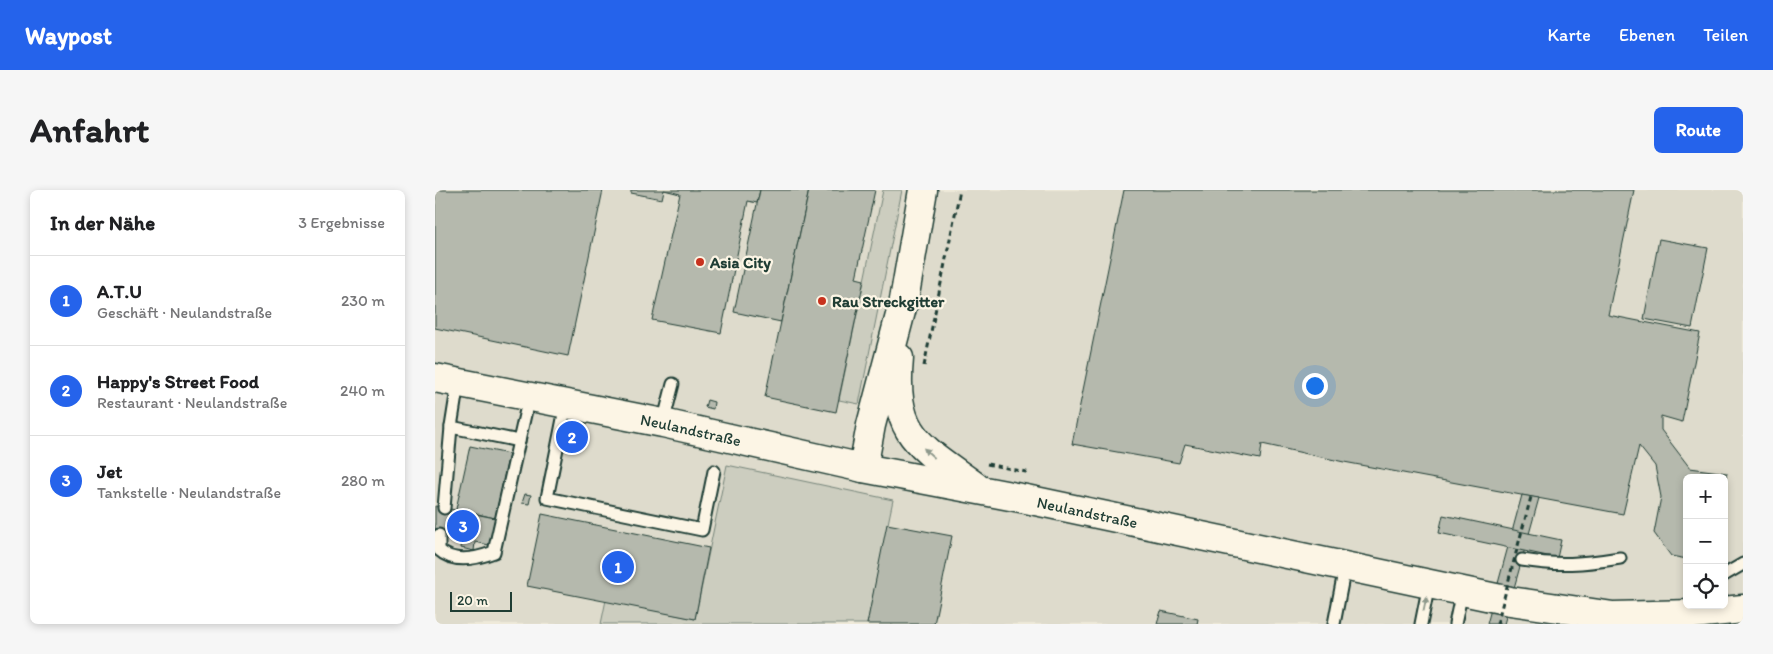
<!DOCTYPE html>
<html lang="de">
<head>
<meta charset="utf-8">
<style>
	:root { --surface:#fff; --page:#f6f6f6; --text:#202124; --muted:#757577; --line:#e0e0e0; --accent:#2563eb }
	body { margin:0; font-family:Itim,sans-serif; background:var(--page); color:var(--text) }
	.controls { position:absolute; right:15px; bottom:15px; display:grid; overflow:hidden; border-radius:8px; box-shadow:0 2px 8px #0003 }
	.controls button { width:45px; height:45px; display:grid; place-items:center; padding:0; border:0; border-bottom:1px solid var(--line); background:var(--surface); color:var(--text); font:25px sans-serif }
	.scale { position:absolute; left:15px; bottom:12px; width:62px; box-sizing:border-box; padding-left:5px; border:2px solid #1f3d34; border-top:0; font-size:14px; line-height:18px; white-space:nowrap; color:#1f3d34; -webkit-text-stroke:4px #fcf5e5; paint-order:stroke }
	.you { position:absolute; left:879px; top:195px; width:18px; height:18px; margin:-12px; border:4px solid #fff; border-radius:50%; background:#1a73e8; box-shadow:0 0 0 8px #1a73e833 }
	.badge { display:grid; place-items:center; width:32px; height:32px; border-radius:50%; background:var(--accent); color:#fff; font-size:16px; font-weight:700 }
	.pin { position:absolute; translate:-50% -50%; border:2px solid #fff; box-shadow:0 1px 5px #0006 }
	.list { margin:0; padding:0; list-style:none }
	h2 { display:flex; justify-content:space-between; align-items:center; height:65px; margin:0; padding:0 20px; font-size:21px }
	h2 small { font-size:16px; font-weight:400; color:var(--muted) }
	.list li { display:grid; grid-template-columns:32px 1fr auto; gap:15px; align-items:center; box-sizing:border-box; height:90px; padding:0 20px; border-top:1px solid var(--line) }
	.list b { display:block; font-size:19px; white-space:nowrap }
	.list p { margin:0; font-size:16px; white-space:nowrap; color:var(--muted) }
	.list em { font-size:16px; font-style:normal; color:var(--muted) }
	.icon { flex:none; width:28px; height:28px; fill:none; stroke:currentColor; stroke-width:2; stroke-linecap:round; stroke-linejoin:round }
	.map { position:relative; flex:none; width:1308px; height:434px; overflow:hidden; border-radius:8px }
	header { display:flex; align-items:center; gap:30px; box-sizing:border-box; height:70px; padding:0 25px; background:var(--accent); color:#fff }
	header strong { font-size:24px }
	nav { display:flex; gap:28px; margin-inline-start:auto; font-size:18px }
	.intro { display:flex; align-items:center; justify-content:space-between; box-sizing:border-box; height:120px; padding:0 30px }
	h1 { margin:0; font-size:35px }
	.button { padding:12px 22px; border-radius:8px; background:var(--accent); color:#fff; font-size:18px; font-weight:700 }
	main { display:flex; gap:30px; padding:0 30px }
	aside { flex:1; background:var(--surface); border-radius:8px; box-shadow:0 2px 8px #0003 }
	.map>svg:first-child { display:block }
	.built { fill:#dedbcc; fill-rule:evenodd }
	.green { fill:#cccdbf; stroke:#76857a }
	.building { fill:#b5b9ad; stroke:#1f3d34 }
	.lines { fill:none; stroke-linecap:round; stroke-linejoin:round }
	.service-casing { stroke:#1f3d34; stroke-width:15 }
	.tertiary-casing { stroke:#1f3d34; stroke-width:31 }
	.path { stroke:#1f3d34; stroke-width:3; stroke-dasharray:5 4; stroke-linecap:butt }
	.service { stroke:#fcf5e5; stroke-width:11 }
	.tertiary { stroke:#fcf5e5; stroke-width:28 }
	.path-bridge { stroke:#1f3d34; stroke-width:3; stroke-dasharray:5 4; stroke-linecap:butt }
	.oneway { fill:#8e998c }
	.poi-dot { fill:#c8321e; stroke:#fcf5e5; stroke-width:2 }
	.labels { text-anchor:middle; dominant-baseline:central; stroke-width:4.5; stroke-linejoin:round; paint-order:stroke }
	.poi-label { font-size:16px; font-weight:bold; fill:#1f3d34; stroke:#fcf5e5; text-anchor:start }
	.street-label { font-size:16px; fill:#1f3d34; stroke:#fcf5e5 }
</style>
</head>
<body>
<header>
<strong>Waypost</strong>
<nav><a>Karte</a><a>Ebenen</a><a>Teilen</a></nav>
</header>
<div class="intro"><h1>Anfahrt</h1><a class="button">Route</a></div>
<main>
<aside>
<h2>In der Nähe<small>3 Ergebnisse</small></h2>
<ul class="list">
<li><span class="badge">1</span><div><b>A.T.U</b><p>Geschäft · Neulandstraße</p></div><em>230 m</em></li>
<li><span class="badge">2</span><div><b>Happy's Street Food</b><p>Restaurant · Neulandstraße</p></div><em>240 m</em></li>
<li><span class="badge">3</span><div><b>Jet</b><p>Tankstelle · Neulandstraße</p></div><em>280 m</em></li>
</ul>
</aside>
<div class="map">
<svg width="1308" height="434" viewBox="0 0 1308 434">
	<rect width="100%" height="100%" fill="#efeada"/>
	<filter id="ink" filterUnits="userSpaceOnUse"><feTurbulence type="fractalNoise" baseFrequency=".02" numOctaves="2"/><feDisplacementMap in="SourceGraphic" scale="10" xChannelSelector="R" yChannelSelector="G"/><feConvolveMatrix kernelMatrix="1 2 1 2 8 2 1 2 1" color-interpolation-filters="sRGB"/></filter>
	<g filter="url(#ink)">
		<path class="built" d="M0,0H1308V434H0ZM1252,288H1289V415H1252Z"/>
		<g class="green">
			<polygon points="448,0 467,0 424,214 404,210"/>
			<polygon points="292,275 458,310 432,434 166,434 171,410 260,429"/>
		</g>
		<g class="building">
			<polygon points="0,0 168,0 133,166 0,138"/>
			<polygon points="196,0 325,0 322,13 313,11 286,143 217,130 245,4 229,0 227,9 196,3"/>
			<polygon points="325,0 374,0 346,132 299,122"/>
			<polygon points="374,0 440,0 421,88 429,90 401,222 330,207"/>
			<polygon points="689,0 1199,0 1173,125 1265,143 1247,232 1226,226 1226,240 1255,278 1292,283 1289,298 1289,288 1252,288 1252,369 1236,366 1219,343 1226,307 1220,276 1204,256 1188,324 909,272 827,254 825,269 750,254 744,273 637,254"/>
			<polygon points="1224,49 1273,58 1257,138 1209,129"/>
			<polygon points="272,210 279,212 278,219 270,217"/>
			<polygon points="35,256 74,264 60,328 21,319"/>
			<polygon points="90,304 96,305 94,314 87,313"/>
			<polygon points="1087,305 1104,308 1069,434 1052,434"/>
			<polygon points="0,316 60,328 54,355 40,352 39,361 26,358 27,350 0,344"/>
			<polygon points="107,324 274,358 260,429 92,396"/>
			<polygon points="1008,325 1126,350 1122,368 1004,343"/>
			<polygon points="452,334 517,346 499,434 432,434"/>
			<polygon points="726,421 763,429 762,434 722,434"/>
		</g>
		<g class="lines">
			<defs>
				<g id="service">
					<polyline points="23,193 16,237 84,251 94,207"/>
					<polyline points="131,214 112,308 267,340 279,281"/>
					<polyline points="228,233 238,194"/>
					<polyline points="9,318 16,237"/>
					<path d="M4,345V360C19,374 41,369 59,362L84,251"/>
					<path d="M1087,370C1124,376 1148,374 1185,368"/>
					<polyline points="1289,385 1308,374"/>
					<polyline points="899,434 910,377"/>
					<polyline points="986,434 994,394"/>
					<polyline points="1020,434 1027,401"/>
				</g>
				<g id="tertiary">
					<path d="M464,168C457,246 484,255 540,296"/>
					<path id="s1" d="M0,188L228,233L428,278L591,309L1075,411L1178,426L1258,424L1308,419"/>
					<polyline points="428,278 436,235 469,110 488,0"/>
				</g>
			</defs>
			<use href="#service" class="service-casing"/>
			<use href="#tertiary" class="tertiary-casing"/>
			<g class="path">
				<polyline points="489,176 525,0"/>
				<polyline points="552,274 596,283"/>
			</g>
			<use href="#service" class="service"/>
			<use href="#tertiary" class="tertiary"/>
			<polyline class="path-bridge" points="1062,434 1096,307"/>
		</g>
		<defs><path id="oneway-solid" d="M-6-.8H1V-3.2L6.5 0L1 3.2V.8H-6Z" transform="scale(1.25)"/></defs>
		<g class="oneway">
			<use href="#oneway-solid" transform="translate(494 263) rotate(-138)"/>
			<use href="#oneway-solid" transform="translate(990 414) rotate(-78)"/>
		</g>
	</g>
	<g class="poi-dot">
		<circle cx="265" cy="72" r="5"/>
		<circle cx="387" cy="111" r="5"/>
	</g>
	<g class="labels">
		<g class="poi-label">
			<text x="275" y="72">Asia City</text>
			<text x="397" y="111">Rau Streckgitter</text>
		</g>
		<g class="street-label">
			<text stroke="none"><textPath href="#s1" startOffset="261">Neulandstraße</textPath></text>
			<text stroke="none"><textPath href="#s1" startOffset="666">Neulandstraße</textPath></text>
		</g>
	</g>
</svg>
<div class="controls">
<button>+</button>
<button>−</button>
<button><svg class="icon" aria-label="locate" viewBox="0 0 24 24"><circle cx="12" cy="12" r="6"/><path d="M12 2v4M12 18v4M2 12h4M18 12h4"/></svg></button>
</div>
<div class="scale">20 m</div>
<div class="you"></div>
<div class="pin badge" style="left:183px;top:377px">1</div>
<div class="pin badge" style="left:137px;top:247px">2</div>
<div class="pin badge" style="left:28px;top:336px">3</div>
</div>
</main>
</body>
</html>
